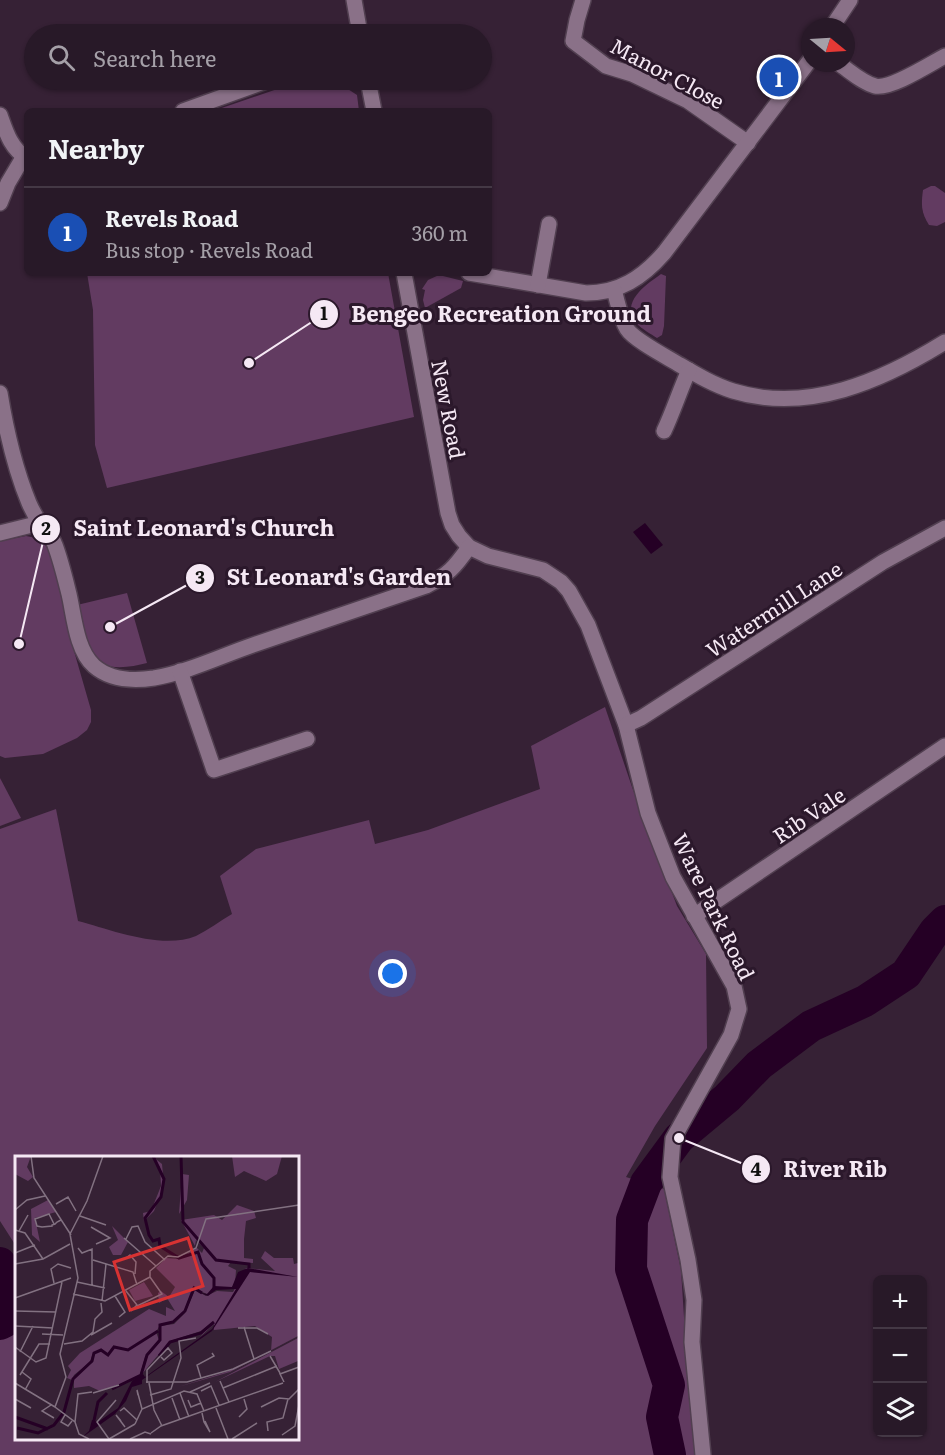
<!DOCTYPE html>
<html lang="en">
<head>
<meta charset="utf-8">
<style>
	:root { --surface:#281928; --page:#342634; --text:#f1f3f6; --muted:#a5a0a8; --line:#443845; --accent:#0f766e }
	body { margin:0; font-family:Literata,serif; background:var(--page); color:var(--text) }
	.controls { position:absolute; right:18px; bottom:18px; display:grid; overflow:hidden; border-radius:9px; box-shadow:0 2px 4px #0004 }
	.controls button { width:54px; height:54px; display:grid; place-items:center; padding:0; border:0; border-bottom:2px solid var(--line); background:var(--surface); color:var(--text); font:30px sans-serif }
	.compass { position:absolute; left:801px; top:18px; width:54px; height:54px; border-radius:50%; background:var(--surface); box-shadow:0 2px 4px #0004; rotate:108deg }
	.you { position:absolute; left:393px; top:974px; width:21px; height:21px; margin:-15px; border:4px solid #fff; border-radius:50%; background:#1a73e8; box-shadow:0 0 0 9px #1a73e833 }
	.badge { display:grid; place-items:center; width:39px; height:39px; border-radius:50%; background:var(--accent); color:#fff; font-size:20px; font-weight:700 }
	.pin { position:absolute; translate:-50% -50%; border:3px solid #fff; box-shadow:0 2px 6px #0006 }
	.list { margin:0; padding:0; list-style:none }
	h2 { display:flex; justify-content:space-between; align-items:center; height:78px; margin:0; padding:0 24px; font-size:26px }
	h2 small { font-size:20px; font-weight:400; color:var(--muted) }
	.list li { display:grid; grid-template-columns:39px 1fr auto; gap:18px; align-items:center; box-sizing:border-box; height:90px; padding:0 24px; border-top:2px solid var(--line) }
	.list b { display:block; font-size:22px; white-space:nowrap }
	.list p { margin:0; font-size:20px; white-space:nowrap; color:var(--muted) }
	.list em { font-size:20px; font-style:normal; color:var(--muted) }
	.icon { flex:none; width:33px; height:33px; fill:none; stroke:currentColor; stroke-width:2; stroke-linecap:round; stroke-linejoin:round }
	.map { position:relative; flex:none; width:945px; height:1455px; overflow:hidden }
	.search { position:absolute; background:var(--surface); box-shadow:0 2px 4px #0004; left:24px; top:24px; width:468px; height:66px; display:flex; align-items:center; gap:15px; box-sizing:border-box; padding:0 21px; border-radius:33px; color:var(--muted); font-size:22px }
	.panel { position:absolute; background:var(--surface); box-shadow:0 2px 4px #0004; left:24px; top:108px; width:468px; height:168px; border-radius:9px }
	.map>svg:first-child { display:block }
	.green { fill:#623b61 }
	.water { fill:#250025 }
	.lines { fill:none; stroke-linecap:round; stroke-linejoin:round }
	.river { stroke:#250025; stroke-width:32 }
	.minor-casing { stroke:#513f50; stroke-width:18 }
	.minor { stroke:#8a7188; stroke-width:15 }
	.labels { text-anchor:middle; dominant-baseline:central; stroke-width:6; stroke-linejoin:round; paint-order:stroke }
	.street-label { font-size:21px; fill:#f5e8f4; stroke:#2b182b }
	.inset-river { fill:none; stroke:#250025; stroke-width:3 }
	.inset-road { fill:none; stroke:#827181; stroke-width:1.5 }
	.view { fill:#d83232; fill-opacity:0.15; stroke:#d83232; stroke-width:3 }
	.inset-edge { fill:none; stroke:#f5e8f4; stroke-width:3 }
	.leader { fill:none; stroke:#f5e8f4; stroke-width:2 }
	.callout-dot { fill:#f5e8f4; stroke:#2b182b; stroke-width:2 }
	.mark-label { font-size:18px; text-anchor:middle; font-weight:bold; fill:#111 }
	.callout-label { font-size:22px; text-anchor:middle; font-weight:bold; fill:#f5e8f4; stroke:#2b182b; stroke-width:6; stroke-linejoin:round; paint-order:stroke }
</style>
</head>
<body>
<div class="map">
<svg width="945" height="1455" viewBox="0 0 945 1455">
	<rect width="100%" height="100%" fill="#362135"/>
	<g class="green">
		<polygon points="313,80 334,80 357,95 359,111 213,111 292,84"/>
		<path d="M931,186H935L945,193V222L937,226L929,225C921,212 921,205 923,190Z"/>
		<polygon points="87,273 388,273 414,417 107,488 95,445 93,310"/>
		<path d="M661,274L666,276L664,326L662,335L657,338C651,334 642,329 637,324C619,302 646,285 661,274Z"/>
		<polygon points="439,275 463,281 461,288 425,308 423,300 425,290 422,289 428,280"/>
		<polygon points="26,536 41,539 51,554 72,644 91,710 91,722 87,730 77,738 43,754 5,758 0,756 0,541"/>
		<path d="M127,593L147,663C127,668 100,673 89,650C84,641 80,616 77,605Z"/>
		<path d="M605,707L632,787L677,906L706,954L707,1048L655,1126L626,1177L664,1189L681,1270L685,1333L696,1455H0V1339L16,1327V1438H297V1158H16V1246L0,1221V829L56,809L78,921C112,930 162,950 196,936C208,930 220,921 232,914L220,876L256,849L369,820L375,844L428,830L540,789L531,746Z"/>
		<polygon points="0,778 21,818 0,826"/>
	</g>
	<polygon class="water" points="645,523 663,545 651,554 633,532"/>
	<g class="lines">
		<g class="river">
			<polyline points="0,1263 6,1271 13,1295 4,1322 0,1324"/>
			<polyline points="670,1455 662,1417 669,1385 631,1269 632,1220 646,1183 679,1138 727,1098 759,1065 811,1026 865,1001 906,974 935,931 945,921"/>
		</g>
		<defs>
			<g id="minor">
				<polyline points="354,0 360,34"/>
				<polyline points="583,0 577,20 573,41 606,66 632,74 688,101 748,143"/>
				<polyline points="832,27 850,0"/>
				<path d="M838,63C850,71 861,82 875,86C890,90 930,64 945,56"/>
				<polyline points="368,80 374,111"/>
				<polyline points="183,111 269,80"/>
				<path d="M0,115C6,132 11,149 27,158"/>
				<polyline points="0,203 8,183 24,156"/>
				<polyline points="404,273 448,513 452,525 459,536 469,547 488,556 543,570 561,582 569,591 588,625 626,725 648,813 673,877 734,986 739,1009 731,1035 673,1139 670,1177 688,1260 694,1300 692,1342 703,1455"/>
				<path d="M469,273L586,293C619,293 642,278 664,253L810,60"/>
				<polyline points="538,285 549,224"/>
				<path d="M614,290C618,303 620,317 627,329C634,340 667,357 680,365C697,375 714,385 733,391C808,414 882,381 945,342"/>
				<path d="M0,393C6,430 15,469 29,503C32,510 36,517 40,523C46,531 52,536 55,545C61,561 65,578 69,594C74,615 76,650 94,666C110,680 134,681 154,678C188,672 221,656 253,645C311,625 368,606 426,586C448,575 455,567 469,547"/>
				<path d="M664,431C673,412 680,390 689,370"/>
				<polyline points="0,533 40,523"/>
				<polyline points="180,671 214,770 307,739"/>
				<polyline points="626,725 641,718 883,562 945,528"/>
				<polyline points="694,916 945,746"/>
			</g>
		</defs>
		<use href="#minor" class="minor-casing"/>
		<use href="#minor" class="minor"/>
	</g>
	<g class="labels">
		<g class="street-label">
			<text transform="translate(668 72) rotate(28)">Manor Close</text>
			<text transform="translate(450 409) rotate(79)">New Road</text>
			<text transform="translate(773 608) rotate(-33)">Watermill Lane</text>
			<text transform="translate(808 814) rotate(-34)">Rib Vale</text>
			<text transform="translate(715 906) rotate(64)">Ware Park Road</text>
		</g>
	</g>
	<g transform="translate(15 1156)">
		<rect width="284" height="284" fill="#362135"/>
		<path d="M0,0H16L12,11L18,21L13,25L0,18ZM137,0L147,8L149,30L139,55L129,65L128,57L136,55L146,30L145,11ZM267,0L262,18L251,25L229,15L220,21L217,0ZM167,18L174,19L172,44L164,58ZM33,44L41,56L20,62L25,86L17,79L16,53ZM222,49L239,55L241,62L231,65L229,83V102L238,103V107L216,106L213,110L221,114L220,129L213,133L203,131L192,138L178,132L169,155L157,166L145,169L141,176L144,184L130,201L125,219L112,227L85,235L74,230L59,232V221L78,206L79,198L87,194L78,197L75,206L59,219L57,224L52,222L56,214L53,210L65,197L134,153L151,160V151L160,155L152,142L144,147L143,137L146,135L154,141L160,131L141,112L151,102L164,103L182,92L187,97L189,92L181,84L180,90L166,64L199,59L207,64ZM97,70L113,86L106,99H98L94,91L103,84ZM250,95L259,102H278L279,108L283,107V180L215,216L163,231L214,215L256,195L257,181L240,170L199,174V168L185,181L196,167L186,175L155,185L127,218L133,199L145,186L146,170L159,168L170,157L180,134L191,140L202,135L218,136L231,112L260,115L246,102ZM129,126L138,140L120,145L114,134ZM283,182V205L264,213L260,200H255L200,226Z" fill="#623b61"/>
		<path d="M233,112L283,121L235,116L197,175L127,224V228L117,231L111,245L100,258L65,283L74,275L77,264L83,266L103,252L117,225L128,218L130,221L197,173L221,133L201,134L193,140L183,136L192,138L199,130L217,131L223,116Z" fill="#250025"/>
		<path class="inset-river" d="M138,0L149,23L146,41L130,62L134,79L138,85L144,83L145,90L164,102L183,96L187,108L199,122V133M166,0L168,66L201,104L234,108V112M144,200L155,186L186,177L199,166M97,233L126,219L132,199L145,184V169L158,166L170,155L179,132L187,137M0,261L33,273M78,269L83,246L92,237M2,272L23,277L39,269L49,256L58,223L77,205L79,197L86,194L93,199L99,191L113,194L143,175"/>
		<path class="inset-road" d="M16,0L19,22L56,79M41,48L53,41L61,55M0,54L12,44L30,40M65,60L91,69M39,68L34,58L20,63L22,70L27,71L37,70V69L40,68L42,66L46,64M76,71L95,82L81,88M0,74L10,77L28,103M4,75L13,59M109,82L141,110M111,83L117,71L123,70L130,86L150,104M63,92L67,97L77,93V130M0,97L20,89M111,102L115,99L121,106L120,118M78,104L118,116L122,129M0,108L28,103L55,88M135,121V115L153,100L163,101L181,92L191,63L284,49M62,126L90,132M39,127L36,113L43,108L56,112M111,135L122,149L116,155M58,138L90,145L135,121M100,140L110,156L104,161M0,142L56,122M87,145L91,108M122,150L147,138L135,121M0,155L41,156M0,170L38,172M229,171L239,203M223,172H242L253,178M27,178L48,179M76,179L97,167M49,188L67,185L78,176L80,163L87,156L86,147M0,191L21,206L31,202L47,126M5,196L18,170M255,200L265,217M7,216L16,223L10,234M5,219L24,188H35M186,222L182,209L199,200L197,197M205,225L214,246M131,226H172L218,213L256,195M269,226L265,218L284,211M0,227L40,251M132,227V214L153,192L157,197L149,204L146,201M134,227L139,254L147,270M208,232L262,210M186,235L196,230L204,249M175,236L195,227M78,237L104,229M165,237L174,261M123,239L122,234L127,253M135,239L156,233L166,202L164,185L181,182M157,242L165,264M0,243L16,252M173,244L176,251L186,247M36,249L27,255L39,262M246,251L264,242L274,243L284,233M201,252L213,283M105,255L109,252L122,264M187,257L189,266L195,276L190,265M50,259L46,266L53,270L57,265M224,261L232,253L229,243M106,265L101,259L110,271M60,266L63,238L77,236M120,268L127,253L169,235L182,238L189,255M253,275L252,266L268,262L273,243M136,277L146,270L268,227M267,279L280,270L284,249M74,283L64,278L60,266L40,251L51,221L45,198L63,122L55,78L72,45L88,0M94,283L82,266L101,244M94,283L120,268M115,283L130,276L136,278M217,283L242,267"/>
		<path class="view" d="M173,82L188,130L115,154L99,106Z"/>
		<rect width="284" height="284" class="inset-edge"/>
	</g>
	<path class="leader" d="M249 363L324 314M19 644L46 529M110 627L200 578M679 1138L756 1169"/>
	<g class="callout-dot">
		<circle cx="249" cy="363" r="6"/>
		<circle cx="19" cy="644" r="6"/>
		<circle cx="110" cy="627" r="6"/>
		<circle cx="679" cy="1138" r="6"/>
		<circle cx="324" cy="314" r="15"/>
		<circle cx="46" cy="529" r="15"/>
		<circle cx="200" cy="578" r="15"/>
		<circle cx="756" cy="1169" r="15"/>
	</g>
	<g class="mark-label">
		<text x="324" y="320">1</text>
		<text x="46" y="535">2</text>
		<text x="200" y="584">3</text>
		<text x="756" y="1176">4</text>
	</g>
	<g class="callout-label">
		<text x="501" y="322">Bengeo Recreation Ground</text>
		<text x="204" y="536">Saint Leonard's Church</text>
		<text x="339" y="585">St Leonard's Garden</text>
		<text x="835" y="1177">River Rib</text>
	</g>
</svg>
<div class="controls">
<button>+</button>
<button>−</button>
<button><svg class="icon" aria-label="layers" viewBox="0 0 24 24"><path d="M12 4l9 5-9 5-9-5zM3 14l9 5 9-5"/></svg></button>
</div>
<svg class="compass" viewBox="-18 -18 36 36"><path d="M0-13l5 13h-10z" fill="#e53935"/><path d="M0 13l5-13h-10z" fill="#a5a0a8"/></svg>
<div class="you"></div>
<div class="pin badge" style="left:779px;top:77px;background:#1a4fb4">1</div>
<div class="search"><svg class="icon" aria-label="search" viewBox="0 0 24 24"><circle cx="10" cy="10" r="6"/><path d="M15 15l6 6"/></svg>Search here</div>
<section class="panel">
<h2>Nearby<small></small></h2>
<ul class="list">
<li><span class="badge" style="background:#1a4fb4">1</span><div><b>Revels Road</b><p>Bus stop · Revels Road</p></div><em>360 m</em></li>
</ul>
</section>
</div>
</body>
</html>
